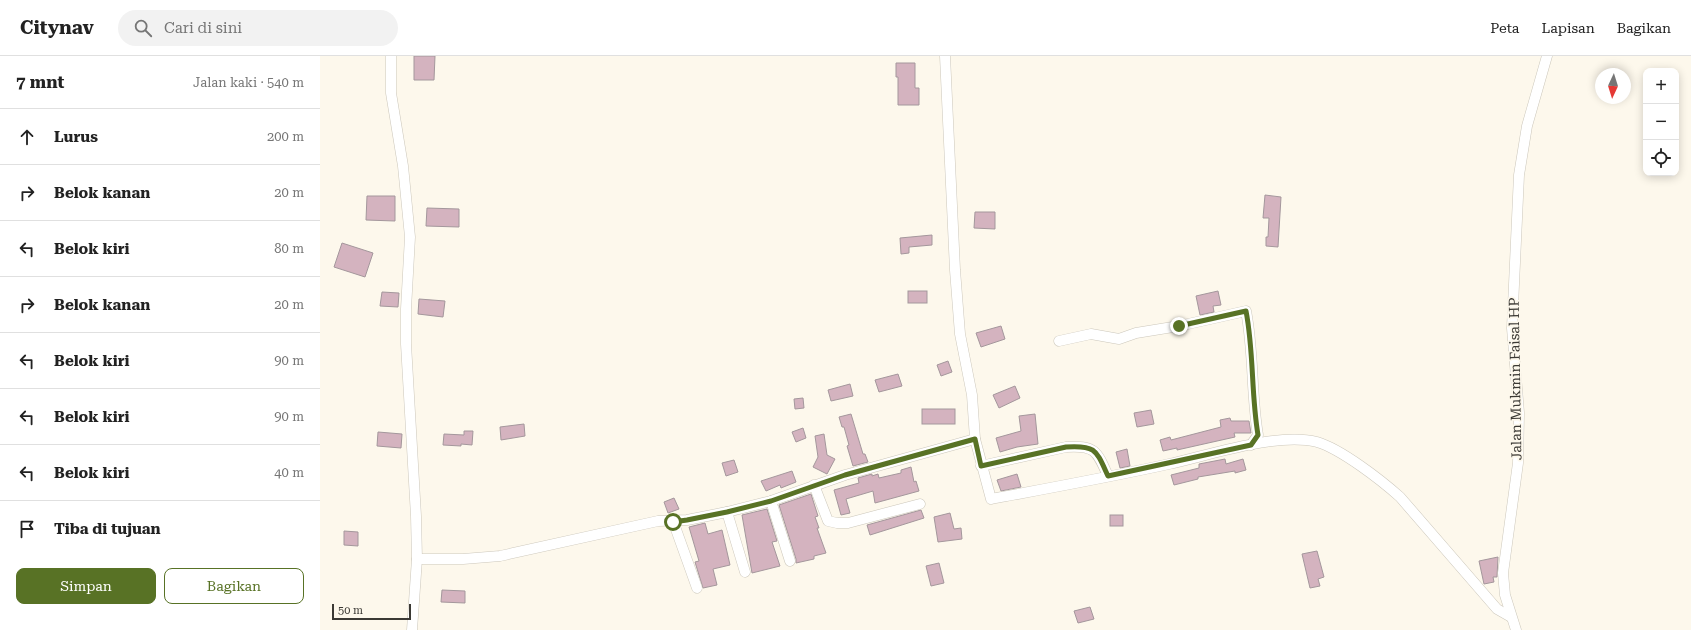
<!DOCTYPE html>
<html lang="id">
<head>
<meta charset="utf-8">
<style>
	:root { --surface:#fff; --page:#f2f2f2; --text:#222; --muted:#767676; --line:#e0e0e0; --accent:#587225 }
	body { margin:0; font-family:"Roboto Serif",serif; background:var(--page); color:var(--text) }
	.controls { position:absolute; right:12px; top:12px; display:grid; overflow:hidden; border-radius:8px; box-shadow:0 2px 10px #0003 }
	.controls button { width:36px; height:36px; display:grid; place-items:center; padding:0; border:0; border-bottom:1px solid var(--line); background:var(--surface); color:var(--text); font:20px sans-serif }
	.compass { position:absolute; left:1275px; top:12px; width:36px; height:36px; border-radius:50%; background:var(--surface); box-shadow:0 2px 10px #0003; rotate:184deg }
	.scale { position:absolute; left:12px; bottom:10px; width:79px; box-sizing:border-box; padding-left:4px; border:2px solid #3b3934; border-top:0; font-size:11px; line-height:14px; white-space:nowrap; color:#3b3934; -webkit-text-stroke:3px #fdf8ec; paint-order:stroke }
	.stop { position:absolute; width:12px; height:12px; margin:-9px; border:3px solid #587225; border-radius:50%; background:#fff }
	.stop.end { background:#587225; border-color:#fff; box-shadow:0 1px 4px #0008 }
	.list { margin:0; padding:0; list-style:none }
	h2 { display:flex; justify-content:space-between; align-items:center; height:52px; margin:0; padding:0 16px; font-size:17px }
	h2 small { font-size:13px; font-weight:400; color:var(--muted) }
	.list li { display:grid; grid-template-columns:26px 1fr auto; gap:12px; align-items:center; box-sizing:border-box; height:56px; padding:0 16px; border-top:1px solid var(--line) }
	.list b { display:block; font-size:15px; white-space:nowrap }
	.list em { font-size:13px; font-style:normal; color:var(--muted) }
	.actions { display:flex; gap:8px; padding:12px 16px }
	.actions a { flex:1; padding:9px 0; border:1px solid var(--accent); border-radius:8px; text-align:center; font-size:14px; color:var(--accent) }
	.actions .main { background:var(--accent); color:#fff }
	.icon { flex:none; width:22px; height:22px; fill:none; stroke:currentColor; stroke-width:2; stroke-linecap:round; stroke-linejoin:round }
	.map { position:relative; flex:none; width:1371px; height:574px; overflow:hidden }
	header { display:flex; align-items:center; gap:24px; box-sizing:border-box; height:56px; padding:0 20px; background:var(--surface); border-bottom:1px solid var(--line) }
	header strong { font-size:19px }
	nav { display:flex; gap:22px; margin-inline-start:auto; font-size:14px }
	.search { width:280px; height:36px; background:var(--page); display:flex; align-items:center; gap:10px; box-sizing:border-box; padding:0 14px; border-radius:22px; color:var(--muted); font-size:15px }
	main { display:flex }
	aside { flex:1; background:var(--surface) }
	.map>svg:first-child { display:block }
	.building { fill:#d4b3bf; stroke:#a4979c }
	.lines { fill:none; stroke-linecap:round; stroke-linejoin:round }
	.minor-casing { stroke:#ccc7bb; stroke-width:11 }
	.minor { stroke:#fff; stroke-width:10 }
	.route { stroke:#587225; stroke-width:5 }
	.labels { text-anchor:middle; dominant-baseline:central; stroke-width:3.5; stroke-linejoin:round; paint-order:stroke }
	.street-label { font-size:14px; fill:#3b3934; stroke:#fdf8ec }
</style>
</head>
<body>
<header>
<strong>Citynav</strong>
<div class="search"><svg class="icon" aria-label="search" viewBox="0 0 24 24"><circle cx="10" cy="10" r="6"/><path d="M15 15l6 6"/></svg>Cari di sini</div>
<nav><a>Peta</a><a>Lapisan</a><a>Bagikan</a></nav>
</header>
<main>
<aside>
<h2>7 mnt<small>Jalan kaki · 540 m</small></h2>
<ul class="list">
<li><svg class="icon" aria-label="ahead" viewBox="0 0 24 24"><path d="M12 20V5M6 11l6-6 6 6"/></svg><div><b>Lurus</b></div><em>200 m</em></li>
<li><svg class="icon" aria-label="right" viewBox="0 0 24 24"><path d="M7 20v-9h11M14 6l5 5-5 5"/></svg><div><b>Belok kanan</b></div><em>20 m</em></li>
<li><svg class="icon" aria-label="left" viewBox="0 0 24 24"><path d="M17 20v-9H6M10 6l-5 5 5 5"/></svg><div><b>Belok kiri</b></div><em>80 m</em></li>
<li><svg class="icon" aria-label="right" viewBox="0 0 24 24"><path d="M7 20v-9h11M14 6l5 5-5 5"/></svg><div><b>Belok kanan</b></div><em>20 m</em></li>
<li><svg class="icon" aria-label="left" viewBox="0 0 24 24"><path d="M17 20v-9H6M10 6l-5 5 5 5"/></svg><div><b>Belok kiri</b></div><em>90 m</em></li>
<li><svg class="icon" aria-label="left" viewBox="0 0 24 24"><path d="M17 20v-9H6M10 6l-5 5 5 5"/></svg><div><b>Belok kiri</b></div><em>90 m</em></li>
<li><svg class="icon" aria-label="left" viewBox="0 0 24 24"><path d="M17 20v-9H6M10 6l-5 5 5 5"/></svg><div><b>Belok kiri</b></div><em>40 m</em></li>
<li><svg class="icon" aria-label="arrive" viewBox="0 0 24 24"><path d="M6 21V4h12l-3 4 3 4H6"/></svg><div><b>Tiba di tujuan</b></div></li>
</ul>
<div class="actions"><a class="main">Simpan</a><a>Bagikan</a></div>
</aside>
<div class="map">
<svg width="1371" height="574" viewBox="0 0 1371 574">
	<rect width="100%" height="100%" fill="#fdf8ec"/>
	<g class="building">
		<polygon points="94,0 115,0 114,24 94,24"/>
		<polygon points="576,7 595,7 595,32 599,32 599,49 578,49 578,21 576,21"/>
		<polygon points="945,139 961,141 958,191 946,190 946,181 948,181 949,162 943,162"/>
		<polygon points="47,140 75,140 75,165 46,164"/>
		<polygon points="107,152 139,153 139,171 106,170"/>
		<polygon points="655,156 675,156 675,173 654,172"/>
		<polygon points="612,179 612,189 589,191 589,197 581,198 580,182"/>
		<polygon points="22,187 53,197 45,221 14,211"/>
		<rect x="588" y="235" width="19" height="12"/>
		<polygon points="898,235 901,249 893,250 894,256 880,259 876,240"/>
		<polygon points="62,236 79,237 78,251 60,250"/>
		<polygon points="99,243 125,245 123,261 98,258"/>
		<polygon points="681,270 685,283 661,291 656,277"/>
		<polygon points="628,305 632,316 621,320 617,309"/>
		<polygon points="578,318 582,330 559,336 555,324"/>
		<polygon points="530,328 533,340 511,345 508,334"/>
		<polygon points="695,330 700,342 679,352 673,339"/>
		<polygon points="483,342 484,352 475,353 474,343"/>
		<rect x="602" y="353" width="33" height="15"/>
		<polygon points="831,354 834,368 817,371 814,357"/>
		<polygon points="531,358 543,398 545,398 548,406 533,410 527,390 529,389 524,371 522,371 519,361"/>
		<polygon points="715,358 718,388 697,391 680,396 676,382 701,375 699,360"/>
		<polygon points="910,362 911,365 929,365 931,377 914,377 915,381 857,394 857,392 843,395 840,384 850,381 851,384 901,371 900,364"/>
		<polygon points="204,368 205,380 181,384 180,371"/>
		<polygon points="483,372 486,382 476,386 472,376"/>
		<polygon points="144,375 153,375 152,389 141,388 141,390 123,389 124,378 144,379"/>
		<polygon points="58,376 82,378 81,392 57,390"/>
		<polygon points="504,378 507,399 515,403 507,418 493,411 498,401 495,380"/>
		<polygon points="807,393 810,410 800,412 796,396"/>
		<polygon points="905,403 906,408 923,403 926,414 915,417 915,415 878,421 878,423 854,429 851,419 879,412 879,408"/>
		<polygon points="414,404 418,416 406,420 402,407"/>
		<polygon points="591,411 594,426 596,425 599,435 555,447 553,435 526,443 530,457 521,459 514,434 539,427 538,422 552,418 552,420 558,418 559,422 581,417 581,414"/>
		<polygon points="472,415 476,426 461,432 460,429 446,435 441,425"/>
		<polygon points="697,418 701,431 681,435 677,424"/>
		<polygon points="491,438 498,460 495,461 499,472 497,472 506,497 494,500 494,503 476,507 476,503 459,449"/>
		<polygon points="354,442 359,453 348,457 344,446"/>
		<polygon points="447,453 457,485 452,486 460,510 432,517 422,459"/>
		<polygon points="601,454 604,462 550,479 547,469"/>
		<polygon points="630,457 634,473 641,472 642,483 618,486 614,461"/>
		<rect x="790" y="459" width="13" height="11"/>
		<polygon points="385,467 388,478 402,474 410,509 393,513 397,529 383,532 375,506 379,505 369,471"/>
		<polygon points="24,475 38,476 38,490 24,489"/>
		<polygon points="997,495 1004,521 998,523 1000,530 990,532 982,498"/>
		<polygon points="1178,501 1177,521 1173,521 1174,526 1164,528 1159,505"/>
		<polygon points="619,507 624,527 611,530 606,510"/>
		<polygon points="122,534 145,535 145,547 121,546"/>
		<polygon points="770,551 774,563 758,567 754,555"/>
	</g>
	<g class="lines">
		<defs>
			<g id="minor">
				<polyline points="71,0 71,37 83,110 90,181 86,253 86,288 96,460 97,503 143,503 180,500 338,465 367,464 407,456 451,445 525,419 655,383"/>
				<path d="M625,0L635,214L640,278L652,339L655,383L671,443C730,432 790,421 849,408C890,399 957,376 997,386C1021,393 1061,424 1080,441L1177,553L1191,561"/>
				<path d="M739,285L771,278L799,283L816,277L859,270L926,255C934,296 931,338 938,379L931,389"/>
				<path d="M661,410L746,391C775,389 777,395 788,420"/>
				<polyline points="494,429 508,465 517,467 528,467 600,448"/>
				<polyline points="451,445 470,505"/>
				<polyline points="407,456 425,516"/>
				<polyline points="353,465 377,532"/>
				<polyline points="92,574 97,503"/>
				<polyline points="1196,574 1185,539 1183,517 1198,407 1199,357 1192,272 1199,119 1207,70 1227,0"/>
			</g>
		</defs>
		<use href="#minor" class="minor-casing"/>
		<use href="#minor" class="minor"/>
	</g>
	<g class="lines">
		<path class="route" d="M353,466L367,464L407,456L451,445L525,419L655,383L661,410L746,391C776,389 776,394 788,420L931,389L938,379C931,338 934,296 926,255L859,270"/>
	</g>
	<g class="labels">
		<g class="street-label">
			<text transform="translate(1195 323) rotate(-91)">Jalan Mukmin Faisal HP</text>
		</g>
	</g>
</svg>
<div class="controls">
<button>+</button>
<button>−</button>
<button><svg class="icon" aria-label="locate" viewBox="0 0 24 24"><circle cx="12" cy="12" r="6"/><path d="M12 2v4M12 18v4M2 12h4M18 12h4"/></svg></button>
</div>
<svg class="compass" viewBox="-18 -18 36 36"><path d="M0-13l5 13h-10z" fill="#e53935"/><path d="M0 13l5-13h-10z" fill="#767676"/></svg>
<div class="scale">50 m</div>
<div class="stop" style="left:353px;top:466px"></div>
<div class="stop end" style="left:859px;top:270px"></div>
</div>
</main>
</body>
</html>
